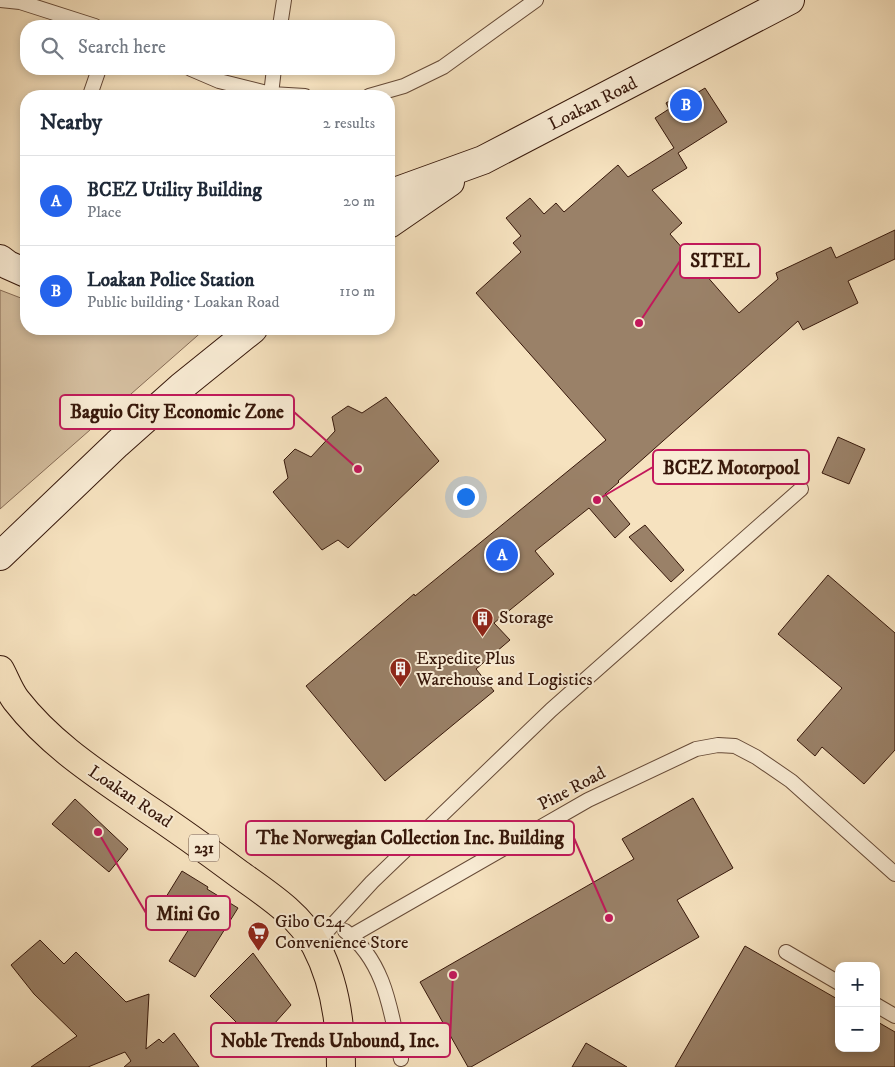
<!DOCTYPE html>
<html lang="en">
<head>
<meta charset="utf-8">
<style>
	:root { --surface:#fff; --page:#f2f2f3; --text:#1f2937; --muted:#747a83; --line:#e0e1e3; --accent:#2563eb }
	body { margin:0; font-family:"IM FELL DW Pica",serif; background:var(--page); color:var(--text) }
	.controls { position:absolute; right:15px; bottom:15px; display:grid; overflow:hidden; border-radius:10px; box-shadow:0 2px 8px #0003 }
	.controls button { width:45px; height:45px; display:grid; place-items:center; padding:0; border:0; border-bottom:1px solid var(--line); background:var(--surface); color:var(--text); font:25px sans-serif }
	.you { position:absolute; left:465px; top:496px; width:18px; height:18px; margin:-12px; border:4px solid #fff; border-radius:50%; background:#1a73e8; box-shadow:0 0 0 8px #1a73e833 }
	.badge { display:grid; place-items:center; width:32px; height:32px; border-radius:50%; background:var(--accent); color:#fff; font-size:16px; font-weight:700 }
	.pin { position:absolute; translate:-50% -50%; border:2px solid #fff; box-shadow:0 1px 5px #0006 }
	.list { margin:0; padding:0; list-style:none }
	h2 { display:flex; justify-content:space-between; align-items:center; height:65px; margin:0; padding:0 20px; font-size:21px }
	h2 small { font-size:16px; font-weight:400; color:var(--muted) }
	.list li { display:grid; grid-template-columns:32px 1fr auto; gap:15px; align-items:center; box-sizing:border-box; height:90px; padding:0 20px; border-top:1px solid var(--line) }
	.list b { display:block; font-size:19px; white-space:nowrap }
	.list p { margin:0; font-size:16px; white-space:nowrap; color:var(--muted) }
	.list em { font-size:16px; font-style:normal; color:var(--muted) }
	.icon { flex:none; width:28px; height:28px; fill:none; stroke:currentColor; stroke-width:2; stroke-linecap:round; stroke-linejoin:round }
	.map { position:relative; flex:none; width:895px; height:1067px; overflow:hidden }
	.search { position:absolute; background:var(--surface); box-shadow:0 2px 8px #0003; left:20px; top:20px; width:375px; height:55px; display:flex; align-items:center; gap:12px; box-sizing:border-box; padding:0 18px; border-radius:20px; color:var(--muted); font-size:19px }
	.panel { position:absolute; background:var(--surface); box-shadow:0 2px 8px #0003; left:20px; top:90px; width:375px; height:245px; border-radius:20px }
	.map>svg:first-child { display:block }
	.green { fill:#d5bfa0; stroke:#866b55 }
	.building { fill:#9a8168; stroke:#36170a }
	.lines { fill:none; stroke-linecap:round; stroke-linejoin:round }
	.lane-casing { stroke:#664a37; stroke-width:16 }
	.secondary-casing { stroke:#36170a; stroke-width:30 }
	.primary-casing { stroke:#36170a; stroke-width:30 }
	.lane { stroke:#f9ecd5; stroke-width:14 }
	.secondary { stroke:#f9ecd5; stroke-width:28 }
	.primary { stroke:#f6e2bf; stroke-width:28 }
	.labels { text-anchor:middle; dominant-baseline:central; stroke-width:4; stroke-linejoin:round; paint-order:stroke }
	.shield { fill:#f9ecd5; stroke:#705747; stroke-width:1 }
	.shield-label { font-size:16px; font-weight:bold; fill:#36170a }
	.street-label { font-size:18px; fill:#36170a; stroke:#f9ecd5 }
	.poi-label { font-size:18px; fill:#36170a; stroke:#f9ecd5; text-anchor:start }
	.leader { fill:none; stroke:#c2185b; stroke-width:2 }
	.callout-dot { fill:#c2185b; stroke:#f9ecd5; stroke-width:2 }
	.callout { fill:#f9ecd5; stroke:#c2185b; stroke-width:2 }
	.callout-label { font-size:19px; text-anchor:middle; font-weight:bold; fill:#36170a }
</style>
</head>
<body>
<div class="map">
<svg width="895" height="1067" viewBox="0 0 895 1067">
	<rect width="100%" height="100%" fill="#f6e2bf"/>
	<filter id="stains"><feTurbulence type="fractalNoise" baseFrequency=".004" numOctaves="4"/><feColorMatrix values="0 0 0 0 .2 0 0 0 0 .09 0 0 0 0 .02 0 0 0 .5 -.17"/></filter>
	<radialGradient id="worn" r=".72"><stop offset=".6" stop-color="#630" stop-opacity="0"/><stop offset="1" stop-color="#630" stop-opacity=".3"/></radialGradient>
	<polygon class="green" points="0,290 26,300 26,329 205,329 0,509"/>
	<g class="building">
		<polygon points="705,88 727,122 678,153 687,168 652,190 682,223 670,234 739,313 778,279 776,273 831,247 836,258 895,230 895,259 848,281 858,303 803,330 798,321 618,481 619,482 605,494 630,524 615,538 589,508 535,551 554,574 494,623 510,640 476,669 494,691 385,781 306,686 414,594 415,596 606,440 476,293 521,252 513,243 521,236 506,218 530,198 544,214 556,203 564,212 618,165 628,177 674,148 655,118 669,109 666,103 688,89 692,96"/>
		<polygon points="386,397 439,461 348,548 338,540 322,550 273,492 288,478 284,460 295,449 311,457 335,431 332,417 348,406 362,413"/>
		<polygon points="838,437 865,449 849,484 822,473"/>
		<polygon points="645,525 684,570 671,582 629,537"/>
		<polygon points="828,575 895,633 895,750 864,784 822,747 815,756 797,740 842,688 778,634"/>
		<polygon points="693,798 733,868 677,900 699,937 471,1067 468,1067 420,982 634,859 622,839"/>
		<polygon points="75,799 128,849 109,872 52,824"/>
		<polygon points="182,871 208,887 207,889 238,908 195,977 169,961 189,929 158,910"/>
		<polygon points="40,940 64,964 76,952 126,1002 149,994 146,1049 159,1039 163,1043 174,1033 199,1067 124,1067 131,1061 125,1052 88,1067 31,1067 77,1036 34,994 11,965"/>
		<polygon points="745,946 839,1000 839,1048 876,1048 876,1021 895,1032 895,1067 675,1067"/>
		<polygon points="253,953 291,1005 257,1043 210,996"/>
		<polygon points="586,1043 627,1067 572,1067"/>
	</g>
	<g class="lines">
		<defs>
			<g id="lane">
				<polyline points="0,0 20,2 95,26"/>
				<polyline points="280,26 284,0"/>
				<polyline points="191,69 219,81 271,94 305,96"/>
				<polyline points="271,94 274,69"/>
				<polyline points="90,95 99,69"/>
				<polyline points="369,96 404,86 443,67 536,0"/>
				<path d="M345,931C386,962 391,1013 401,1059"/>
				<polyline points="351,936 588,800 696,749 718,745 735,746 756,757 791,781 895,874"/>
				<polyline points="315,944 372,882 551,710 801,489"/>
				<polyline points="786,952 839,983"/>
				<polyline points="876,1005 895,1016"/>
			</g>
			<g id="secondary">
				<polyline points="389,194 483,160 790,0"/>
				<polyline points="389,224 450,182"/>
				<polyline points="0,259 8,265 26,273"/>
				<polyline points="0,556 117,444 181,387 253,329"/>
			</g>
			<path id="primary" d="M0,670C5,679 9,691 16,700C51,745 97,774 143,806C176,828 208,851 239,874C267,894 300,915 316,946C335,982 341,1027 341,1067"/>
		</defs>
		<use href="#lane" class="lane-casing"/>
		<use href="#secondary" class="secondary-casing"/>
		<use href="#primary" class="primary-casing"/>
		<use href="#lane" class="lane"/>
		<use href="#secondary" class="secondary"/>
		<use href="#primary" class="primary"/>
	</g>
	<defs>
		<symbol id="building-pin" viewBox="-11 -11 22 30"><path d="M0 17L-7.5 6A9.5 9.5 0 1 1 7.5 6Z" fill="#8f2418" stroke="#f9ecd5"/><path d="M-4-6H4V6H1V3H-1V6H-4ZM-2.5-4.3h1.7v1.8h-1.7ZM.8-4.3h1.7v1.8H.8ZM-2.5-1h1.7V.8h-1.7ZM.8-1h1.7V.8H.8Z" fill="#fff"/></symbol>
		<symbol id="supermarket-pin" viewBox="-11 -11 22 30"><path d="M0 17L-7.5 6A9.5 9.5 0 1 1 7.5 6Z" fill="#8f2418" stroke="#f9ecd5"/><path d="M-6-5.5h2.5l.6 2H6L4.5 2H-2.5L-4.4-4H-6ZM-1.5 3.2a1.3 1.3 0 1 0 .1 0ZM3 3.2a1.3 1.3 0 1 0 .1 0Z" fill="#fff"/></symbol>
	</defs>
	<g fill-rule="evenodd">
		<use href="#building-pin" x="470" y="606" width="25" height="34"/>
		<use href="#building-pin" x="388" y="656" width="25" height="34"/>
		<use href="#supermarket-pin" x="246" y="920" width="25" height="34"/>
	</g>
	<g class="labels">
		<rect class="shield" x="189" y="834.5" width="30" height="27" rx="4"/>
		<g class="shield-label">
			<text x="204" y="848">231</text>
		</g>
		<g class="street-label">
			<text transform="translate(593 104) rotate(-27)">Loakan Road</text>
			<text transform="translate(572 789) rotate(-28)">Pine Road</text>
			<text transform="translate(130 797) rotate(34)">Loakan Road</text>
		</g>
		<g class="poi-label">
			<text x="499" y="618">Storage</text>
			<text x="416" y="659">Expedite Plus<tspan x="416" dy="21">Warehouse and Logistics</tspan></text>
			<text x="275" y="922">Gibo C24<tspan x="275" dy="21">Convenience Store</tspan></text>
		</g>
	</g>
	<path class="leader" d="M639 323L680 261M358 469L294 412M597 500L653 467M609 918L574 838M98 832L146 913M453 975L450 1040"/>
	<g class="callout-dot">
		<circle cx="639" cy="323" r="5"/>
		<circle cx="358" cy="469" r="5"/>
		<circle cx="597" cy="500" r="5"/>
		<circle cx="609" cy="918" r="5"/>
		<circle cx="98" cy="832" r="5"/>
		<circle cx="453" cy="975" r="5"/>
	</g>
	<g class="callout">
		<rect x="680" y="244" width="80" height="34" rx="5"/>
		<rect x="60" y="395" width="234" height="34" rx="5"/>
		<rect x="653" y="450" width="156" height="34" rx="5"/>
		<rect x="246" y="821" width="328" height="34" rx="5"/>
		<rect x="146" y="896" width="84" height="34" rx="5"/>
		<rect x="211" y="1023" width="239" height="34" rx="5"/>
	</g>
	<g class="callout-label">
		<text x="720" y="267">SITEL</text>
		<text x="177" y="418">Baguio City Economic Zone</text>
		<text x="731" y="474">BCEZ Motorpool</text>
		<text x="410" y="844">The Norwegian Collection Inc. Building</text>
		<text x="188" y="920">Mini Go</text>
		<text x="330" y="1047">Noble Trends Unbound, Inc.</text>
	</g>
	<rect width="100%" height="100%" filter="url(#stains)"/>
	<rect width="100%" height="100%" fill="url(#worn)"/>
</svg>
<div class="controls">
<button>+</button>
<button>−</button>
</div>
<div class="you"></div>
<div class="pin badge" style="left:502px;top:555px">A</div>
<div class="pin badge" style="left:686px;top:105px">B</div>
<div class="search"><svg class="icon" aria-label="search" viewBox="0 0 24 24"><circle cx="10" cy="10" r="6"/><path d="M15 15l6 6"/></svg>Search here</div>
<section class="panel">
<h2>Nearby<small>2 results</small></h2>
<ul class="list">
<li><span class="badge">A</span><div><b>BCEZ Utility Building</b><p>Place</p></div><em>20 m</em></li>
<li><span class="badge">B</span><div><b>Loakan Police Station</b><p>Public building · Loakan Road</p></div><em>110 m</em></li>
</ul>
</section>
</div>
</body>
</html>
